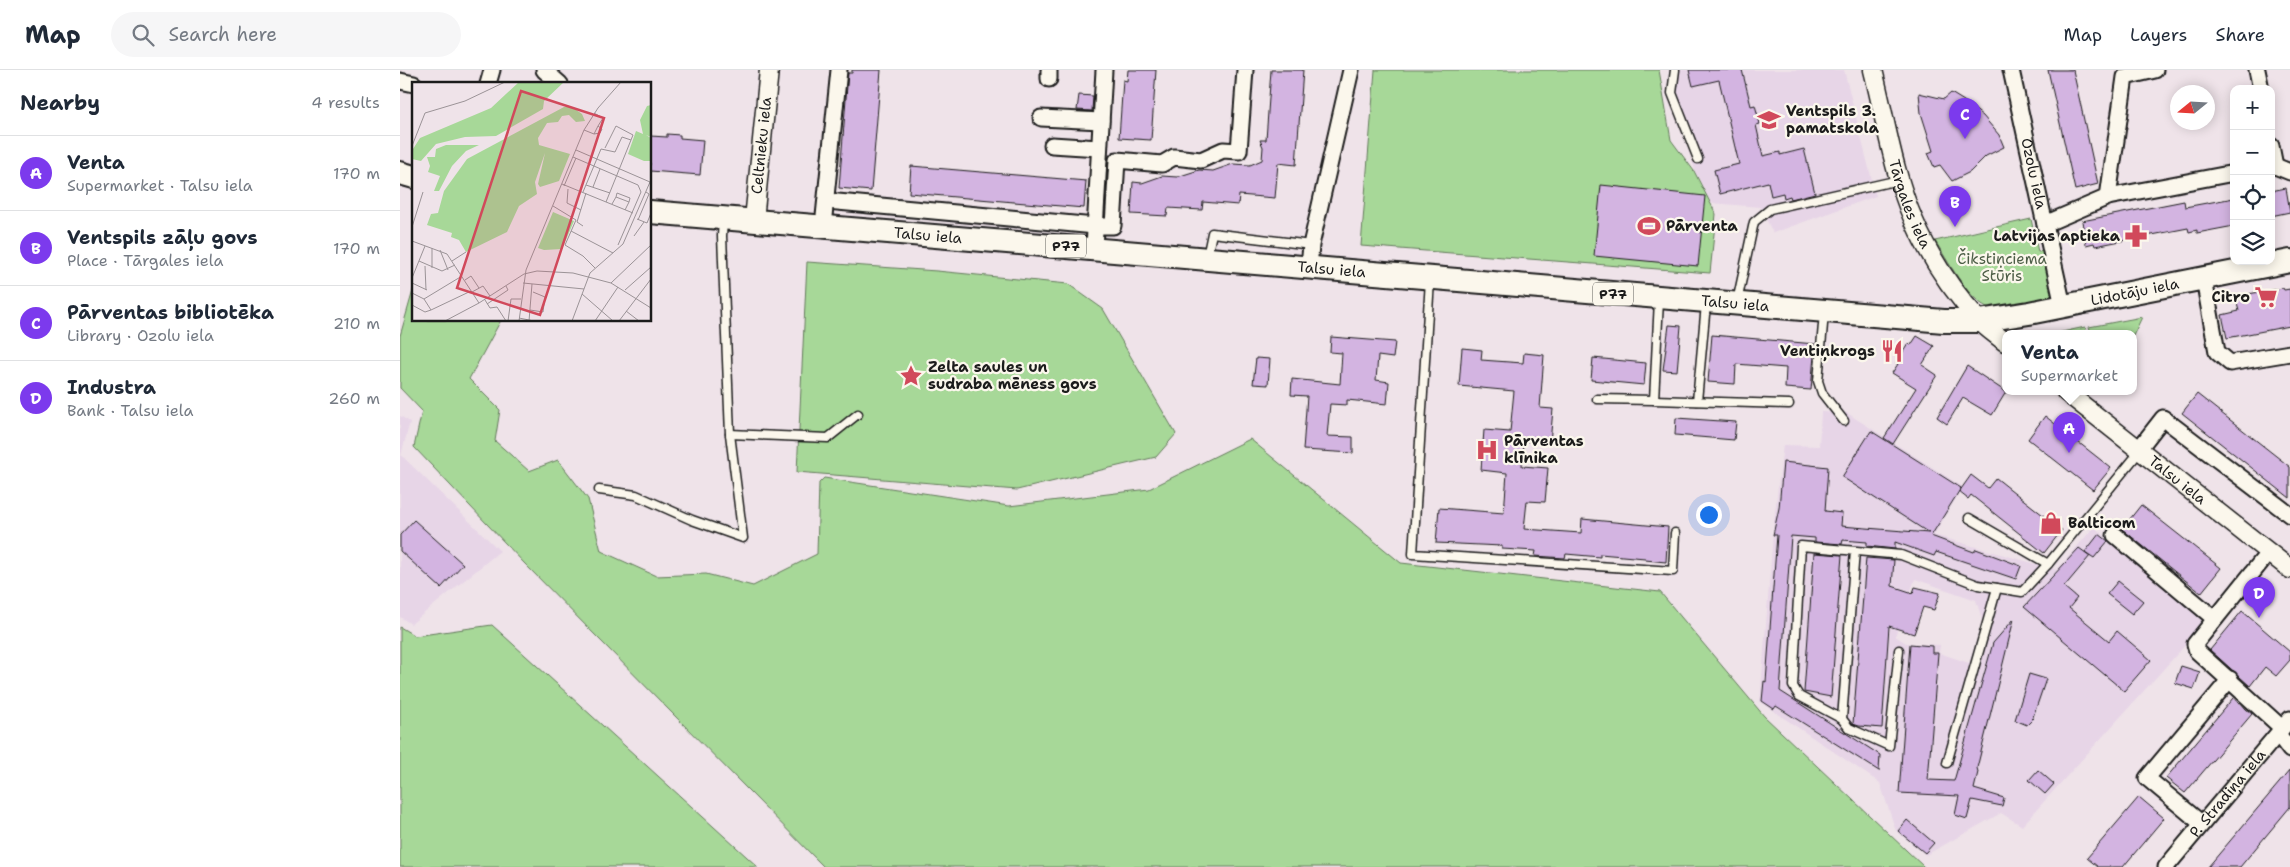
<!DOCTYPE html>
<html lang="en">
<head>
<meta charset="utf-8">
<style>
	:root { --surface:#fff; --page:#f6f6f7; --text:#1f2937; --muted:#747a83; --line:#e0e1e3; --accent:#7c3aed }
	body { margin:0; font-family:"Shantell Sans",sans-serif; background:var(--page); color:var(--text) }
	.controls { position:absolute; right:15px; top:15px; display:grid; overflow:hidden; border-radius:10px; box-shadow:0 2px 12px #0003 }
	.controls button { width:45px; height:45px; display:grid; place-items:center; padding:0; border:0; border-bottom:1px solid var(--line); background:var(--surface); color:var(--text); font:25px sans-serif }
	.compass { position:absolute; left:1770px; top:15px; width:45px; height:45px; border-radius:50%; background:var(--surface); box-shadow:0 2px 12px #0003; rotate:252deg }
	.you { position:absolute; left:1308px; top:444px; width:18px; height:18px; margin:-12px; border:4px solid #fff; border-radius:50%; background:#1a73e8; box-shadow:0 0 0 8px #1a73e833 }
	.badge { display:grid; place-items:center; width:32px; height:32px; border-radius:50%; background:var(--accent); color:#fff; font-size:16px; font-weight:700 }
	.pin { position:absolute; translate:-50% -41px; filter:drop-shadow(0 1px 2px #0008) }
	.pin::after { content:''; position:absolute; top:26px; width:18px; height:15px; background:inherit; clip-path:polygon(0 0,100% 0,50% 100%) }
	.popup { position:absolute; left:1602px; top:260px; width:135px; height:65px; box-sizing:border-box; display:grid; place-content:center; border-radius:10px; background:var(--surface); filter:drop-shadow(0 1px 4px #0005); font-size:16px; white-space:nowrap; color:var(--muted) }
	.popup b { font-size:19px; color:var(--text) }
	.popup::after { content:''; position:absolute; left:50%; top:100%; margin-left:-10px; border:10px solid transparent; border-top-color:var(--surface) }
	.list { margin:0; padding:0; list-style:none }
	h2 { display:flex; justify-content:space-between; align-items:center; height:65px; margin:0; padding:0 20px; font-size:21px }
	h2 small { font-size:16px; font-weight:400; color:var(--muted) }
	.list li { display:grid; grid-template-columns:32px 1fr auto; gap:15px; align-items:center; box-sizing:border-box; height:75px; padding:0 20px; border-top:1px solid var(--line) }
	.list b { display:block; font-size:19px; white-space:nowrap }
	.list p { margin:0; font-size:16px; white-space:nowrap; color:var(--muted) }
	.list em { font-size:16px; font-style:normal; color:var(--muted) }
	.icon { flex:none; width:28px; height:28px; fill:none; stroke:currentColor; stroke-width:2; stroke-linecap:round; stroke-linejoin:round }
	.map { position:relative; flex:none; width:1890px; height:797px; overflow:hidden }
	header { display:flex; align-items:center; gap:30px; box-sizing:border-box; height:70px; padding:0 25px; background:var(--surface); border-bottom:1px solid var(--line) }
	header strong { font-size:24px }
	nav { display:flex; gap:28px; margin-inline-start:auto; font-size:18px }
	.search { width:350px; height:45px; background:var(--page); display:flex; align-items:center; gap:12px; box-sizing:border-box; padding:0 18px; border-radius:28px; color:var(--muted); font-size:19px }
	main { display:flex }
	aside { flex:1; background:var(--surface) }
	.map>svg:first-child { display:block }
	.built { fill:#e7d5e7; fill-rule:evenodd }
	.green { fill:#a7d898; stroke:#627a5a }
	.building { fill:#d3b4e1; stroke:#1c1c1c }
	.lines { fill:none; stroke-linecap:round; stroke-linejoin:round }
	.service-casing { stroke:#1c1c1c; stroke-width:11 }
	.minor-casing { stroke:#1c1c1c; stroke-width:19 }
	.tertiary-casing { stroke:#1c1c1c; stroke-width:21 }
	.primary-casing { stroke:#1c1c1c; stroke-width:26 }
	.service { stroke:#fbf7ec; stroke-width:8 }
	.minor { stroke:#fbf7ec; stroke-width:15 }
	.tertiary { stroke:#fbf7ec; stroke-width:18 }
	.primary { stroke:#fbf7ec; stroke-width:22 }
	.labels { text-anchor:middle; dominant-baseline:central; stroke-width:4.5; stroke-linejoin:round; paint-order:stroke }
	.shield { fill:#fbf7ec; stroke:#5f5e5a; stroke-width:1 }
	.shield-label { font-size:14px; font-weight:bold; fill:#1c1c1c }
	.poi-label { font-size:15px; font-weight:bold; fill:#1c1c1c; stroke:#fbf7ec; text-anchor:start }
	.street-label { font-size:15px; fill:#1c1c1c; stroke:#fbf7ec }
	.park-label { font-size:15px; fill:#4d5e47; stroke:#fbf7ec }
	.inset-road { fill:none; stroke:#9b9397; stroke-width:1 }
	.view { fill:#d1495b; fill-opacity:0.15; stroke:#d1495b; stroke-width:2.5 }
	.inset-edge { fill:none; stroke:#1c1c1c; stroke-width:2.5 }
</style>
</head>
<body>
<header>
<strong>Map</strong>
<div class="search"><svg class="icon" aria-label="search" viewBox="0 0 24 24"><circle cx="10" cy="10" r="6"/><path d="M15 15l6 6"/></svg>Search here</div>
<nav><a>Map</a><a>Layers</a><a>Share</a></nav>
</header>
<main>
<aside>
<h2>Nearby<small>4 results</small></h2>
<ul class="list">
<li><span class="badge">A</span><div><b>Venta</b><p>Supermarket · Talsu iela</p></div><em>170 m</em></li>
<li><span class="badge">B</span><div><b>Ventspils zāļu govs</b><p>Place · Tārgales iela</p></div><em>170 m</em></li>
<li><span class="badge">C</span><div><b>Pārventas bibliotēka</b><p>Library · Ozolu iela</p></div><em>210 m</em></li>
<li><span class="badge">D</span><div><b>Industra</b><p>Bank · Talsu iela</p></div><em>260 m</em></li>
</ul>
</aside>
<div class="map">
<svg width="1890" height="797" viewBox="0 0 1890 797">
	<rect width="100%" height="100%" fill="#efe3e9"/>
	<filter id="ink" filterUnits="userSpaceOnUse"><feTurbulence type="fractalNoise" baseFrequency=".02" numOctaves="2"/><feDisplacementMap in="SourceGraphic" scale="10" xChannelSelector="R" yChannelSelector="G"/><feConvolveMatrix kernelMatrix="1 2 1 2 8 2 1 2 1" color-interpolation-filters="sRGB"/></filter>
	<g filter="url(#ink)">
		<g class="built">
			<polygon points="1269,0 1444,0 1476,126 1373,163 1360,137 1311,133 1295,101"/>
			<path d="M1421,342L1447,343L1563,417L1534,465L1657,500L1694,457L1806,552L1622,756L1601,743L1526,785L1496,761L1480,713L1360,632L1374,451L1383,375L1419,376ZM1515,509L1576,530L1583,552L1569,593L1539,583L1540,575L1506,573L1495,566Z"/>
			<polygon points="0,346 10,352 1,385 100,481 11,554 0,547"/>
		</g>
		<g class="green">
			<polygon points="975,0 1259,0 1271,70 1294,101 1316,144 1310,203 961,176"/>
			<path d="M1631,149L1638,182L1644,181L1653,220L1651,227C1641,233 1629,234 1618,236C1608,237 1597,241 1587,237C1567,228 1547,189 1535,171Z"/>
			<polygon points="407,192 537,201 668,214 703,239 776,364 756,387 617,420 397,402"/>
			<polygon points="14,217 14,250 101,250 69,309 100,340 95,371 129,401 158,390 188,429 201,481 256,506 306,504 353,516 417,484 419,413 424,408 609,436 749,419 850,369 1001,493 1260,522 1364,646 1524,797 424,797 124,493 14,377 22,341 0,318 0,266"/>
			<polygon points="1742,247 1733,266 1733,264 1692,264 1689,257"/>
			<polygon points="1685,257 1687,264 1653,264"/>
			<polygon points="92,555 358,797 0,797 0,557 15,566"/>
		</g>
		<g class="building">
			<polygon points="452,0 481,0 471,121 439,118 448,3 452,3"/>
			<polygon points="728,0 756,0 751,70 719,68 723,10 727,11"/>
			<polygon points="871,0 903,0 896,95 878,93 875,128 839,125 838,135 803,132 802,140 768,138 767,146 731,144 733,112 742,113 762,106 777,107 799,100 813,101 833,94 850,95 862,90 863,77 860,70 866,70"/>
			<polygon points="1289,0 1342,0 1351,36 1355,35 1360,54 1356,55 1363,86 1380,82 1380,85 1404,79 1415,123 1391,129 1390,126 1384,128 1383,123 1371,126 1368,112 1320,124 1314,100 1339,94 1319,10 1293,16"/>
			<polygon points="1648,0 1673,0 1698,114 1675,120"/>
			<polygon points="1519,23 1544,29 1551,23 1564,31 1583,46 1599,65 1604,77 1586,86 1570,102 1552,111 1540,95 1534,97 1528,83 1533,81 1521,43"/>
			<polygon points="679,25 693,26 692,41 677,40"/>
			<polygon points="267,64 280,65 280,68 303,70 300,105 250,101 250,66 267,67"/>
			<polygon points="511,96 686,111 684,138 509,123"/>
			<polygon points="1201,115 1305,126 1298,196 1194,186"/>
			<polygon points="1886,118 1890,142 1871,146 1871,121"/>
			<polygon points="1834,128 1834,156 1797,163 1797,160 1789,162 1788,158 1695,176 1694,173 1686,175 1682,151 1784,131 1785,137"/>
			<polygon points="1883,218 1884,220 1890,219 1890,256 1827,268 1822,245 1839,241 1836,230 1849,227 1848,224"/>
			<polygon points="1269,255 1281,256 1277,301 1263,300"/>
			<polygon points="1312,265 1415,274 1411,320 1385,318 1386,298 1336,294 1335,314 1308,312"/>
			<polygon points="1517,266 1534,276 1522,295 1537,305 1493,374 1484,368 1516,318 1492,303 1498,294 1496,293 1508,274 1511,275"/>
			<polygon points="931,267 995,272 993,288 978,286 976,310 989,312 987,334 947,330 947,335 930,334 927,366 953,367 953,383 903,380 907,326 891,325 892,309 940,314 942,283 930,282"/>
			<polygon points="1062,278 1082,280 1081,290 1123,293 1124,283 1144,285 1140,338 1153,339 1150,373 1124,371 1122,396 1148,398 1145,432 1127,431 1124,459 1181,463 1182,449 1268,457 1266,492 1245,490 1245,488 1200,484 1200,487 1166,484 1165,488 1135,486 1136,481 1102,479 1102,476 1036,473 1039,438 1104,443 1107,403 1081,400 1084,360 1110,362 1114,321 1059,316"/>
			<polygon points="856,288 870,289 868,315 853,314"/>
			<polygon points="1193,288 1246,293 1244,315 1191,310"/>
			<polygon points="1567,296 1606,322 1592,345 1563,328 1547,354 1537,347"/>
			<polygon points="1797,324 1890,397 1890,428 1782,343"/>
			<polygon points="1645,346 1711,398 1693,420 1628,369"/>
			<polygon points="1276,348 1336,352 1334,370 1275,365"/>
			<polygon points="1471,361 1561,418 1531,466 1574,482 1576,479 1621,496 1616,509 1536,482 1534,486 1495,472 1495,479 1467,476 1467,472 1443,470 1442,474 1415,472 1415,468 1391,466 1380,621 1480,685 1479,701 1376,636 1374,639 1362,631 1364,611 1366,612 1377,465 1373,465 1379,438 1383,392 1428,397 1425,441 1442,443 1441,456 1529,463 1442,407"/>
			<polygon points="1571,405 1588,418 1596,408 1662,460 1644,483 1571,425 1568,429 1559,422"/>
			<polygon points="1741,435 1821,498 1801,523 1722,459"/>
			<polygon points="14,450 63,494 41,518 0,481 0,465"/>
			<polygon points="1699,464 1708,471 1694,488 1685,482"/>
			<polygon points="1679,478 1690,486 1664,517 1677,528 1669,538 1709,571 1717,561 1751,590 1724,621 1624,537"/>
			<polygon points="1414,483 1442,485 1431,627 1404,622"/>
			<polygon points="1466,488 1494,490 1492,516 1513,523 1515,517 1540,523 1534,540 1523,537 1514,564 1489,556 1482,658 1459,656 1453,654"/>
			<polygon points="1718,511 1743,531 1732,544 1707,524"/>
			<polygon points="1842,541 1890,582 1890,590 1876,606 1865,597 1850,616 1810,580"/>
			<polygon points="1614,549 1577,698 1578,702 1574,719 1604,728 1602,736 1572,730 1567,749 1555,745 1559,726 1499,723 1510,574 1532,576 1532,583 1538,583 1528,710 1554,711 1593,573"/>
			<polygon points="1781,596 1800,602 1794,619 1775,613"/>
			<polygon points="1629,604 1646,609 1632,650 1627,655 1615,650"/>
			<polygon points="1833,628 1852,644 1785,723 1766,708"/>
			<polygon points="1638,700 1654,714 1645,724 1629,710"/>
			<polygon points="1890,700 1890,737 1840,797 1808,797"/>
			<polygon points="1739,727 1764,748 1723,797 1698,797 1687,788"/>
			<polygon points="1507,750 1534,773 1525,783 1498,761"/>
		</g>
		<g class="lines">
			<defs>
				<g id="service">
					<polyline points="1275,0 1272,23 1298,89"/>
					<polyline points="807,187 812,163 911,175"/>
					<polyline points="1030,210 1013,484 1273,501 1275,463"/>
					<polyline points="1337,232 1354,152 1370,139 1499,110"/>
					<polyline points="1424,243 1418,311 1422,323 1444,351"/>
					<polyline points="1197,329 1254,330 1259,230"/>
					<polyline points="1254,330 1389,334"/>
					<polyline points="1297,331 1306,234"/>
					<polyline points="330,364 428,368 458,344"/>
					<polyline points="199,420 236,425 292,450 343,468 330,364 322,166 323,150"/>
					<polyline points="1569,448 1648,494 1740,381"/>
					<polyline points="1455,481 1442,649 1399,626 1393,616 1401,476 1501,485 1578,515 1622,522 1648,494"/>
					<polyline points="1442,649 1449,658 1489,676 1499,580"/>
					<polyline points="1547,693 1597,518"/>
				</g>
				<g id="minor">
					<polyline points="144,0 160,14"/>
					<path id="s1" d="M1611,0L1663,236"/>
					<polyline points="1857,0 1861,19"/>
					<polyline points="649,9 649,0"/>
					<polyline points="0,11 14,14"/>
					<polyline points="88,14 92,0"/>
					<polyline points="641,48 701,51"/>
					<polyline points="652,75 699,78"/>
					<polyline points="1871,76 1875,96"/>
					<polyline points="1871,96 1875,96 1890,102"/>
					<polyline points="1708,127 1725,7 1755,0"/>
					<polyline points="427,131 695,156 713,156 717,90 762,94 774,87 801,90 823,80 839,81 845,0"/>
					<polyline points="1645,154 1708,127 1834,103"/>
					<polyline points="423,156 439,0"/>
					<polyline points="694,178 704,0"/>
					<polyline points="909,197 911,175 951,0"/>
					<polyline points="1804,209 1817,282 1830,293 1890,283"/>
					<polyline points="1738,380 1763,348 1890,445"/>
					<polyline points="1715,465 1815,549"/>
					<polyline points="1869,482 1795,574 1797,581 1882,658"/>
					<polyline points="1878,664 1890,680"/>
					<polyline points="1801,753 1747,708 1830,609"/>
					<path id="s2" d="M1766,797L1890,649"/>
				</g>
				<g id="tertiary">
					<path id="s3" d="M1473,0C1485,48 1494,106 1514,151C1529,186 1553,222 1579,250C1586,258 1597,265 1605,272"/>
					<path id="s4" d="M354,150L369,0"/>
					<path id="s5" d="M1666,322L1890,499"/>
				</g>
				<g id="primary">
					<polyline points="0,103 14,107"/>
					<path id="s6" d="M250,142L1544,251H1579L1629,243L1890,191"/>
				</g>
			</defs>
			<use href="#service" class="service-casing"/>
			<use href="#minor" class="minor-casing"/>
			<use href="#tertiary" class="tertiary-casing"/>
			<use href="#primary" class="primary-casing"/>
			<use href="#service" class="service"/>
			<use href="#minor" class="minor"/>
			<use href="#tertiary" class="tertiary"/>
			<use href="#primary" class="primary"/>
		</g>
	</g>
	<defs>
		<symbol id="school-bare" viewBox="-9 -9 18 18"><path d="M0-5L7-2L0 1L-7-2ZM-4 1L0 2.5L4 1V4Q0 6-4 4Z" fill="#d1495b" stroke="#fbf7ec" stroke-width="2.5" paint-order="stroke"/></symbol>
		<symbol id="stadium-bare" viewBox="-9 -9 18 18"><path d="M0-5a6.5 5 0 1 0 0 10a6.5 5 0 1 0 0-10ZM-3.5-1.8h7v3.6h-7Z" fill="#d1495b" stroke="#fbf7ec" stroke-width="2.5" paint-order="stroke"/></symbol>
		<symbol id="pharmacy-bare" viewBox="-9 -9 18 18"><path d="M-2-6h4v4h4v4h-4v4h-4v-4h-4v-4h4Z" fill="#d1495b" stroke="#fbf7ec" stroke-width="2.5" paint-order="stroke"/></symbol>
		<symbol id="supermarket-bare" viewBox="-9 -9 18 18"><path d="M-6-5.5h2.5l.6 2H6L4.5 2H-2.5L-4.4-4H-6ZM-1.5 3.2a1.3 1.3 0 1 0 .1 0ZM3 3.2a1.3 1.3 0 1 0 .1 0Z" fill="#d1495b" stroke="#fbf7ec" stroke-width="2.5" paint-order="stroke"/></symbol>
		<symbol id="restaurant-bare" viewBox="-9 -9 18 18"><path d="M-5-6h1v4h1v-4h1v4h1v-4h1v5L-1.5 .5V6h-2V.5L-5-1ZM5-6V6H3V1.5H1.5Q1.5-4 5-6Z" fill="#d1495b" stroke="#fbf7ec" stroke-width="2.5" paint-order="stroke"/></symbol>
		<symbol id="sight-bare" viewBox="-9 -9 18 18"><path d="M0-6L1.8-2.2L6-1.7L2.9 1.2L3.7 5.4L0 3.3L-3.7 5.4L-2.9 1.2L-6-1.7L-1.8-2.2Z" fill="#d1495b" stroke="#fbf7ec" stroke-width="2.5" paint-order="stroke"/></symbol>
		<symbol id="hospital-bare" viewBox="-9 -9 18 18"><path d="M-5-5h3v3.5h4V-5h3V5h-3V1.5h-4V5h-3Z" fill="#d1495b" stroke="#fbf7ec" stroke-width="2.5" paint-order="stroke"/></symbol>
		<symbol id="shop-bare" viewBox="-9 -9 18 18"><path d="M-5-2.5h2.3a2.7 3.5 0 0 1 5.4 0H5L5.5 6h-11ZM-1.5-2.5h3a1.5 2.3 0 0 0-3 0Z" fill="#d1495b" stroke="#fbf7ec" stroke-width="2.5" paint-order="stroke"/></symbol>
	</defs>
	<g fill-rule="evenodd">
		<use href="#school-bare" x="1353" y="34" width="32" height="32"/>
		<use href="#stadium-bare" x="1233" y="140" width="32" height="32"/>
		<use href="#pharmacy-bare" x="1720" y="150" width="32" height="32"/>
		<use href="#supermarket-bare" x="1850" y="211" width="32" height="32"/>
		<use href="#restaurant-bare" x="1476" y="265" width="32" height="32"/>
		<use href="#sight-bare" x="495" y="290" width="32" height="32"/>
		<use href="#hospital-bare" x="1071" y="364" width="32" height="32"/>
		<use href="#shop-bare" x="1635" y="437" width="32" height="32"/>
	</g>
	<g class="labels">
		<g class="shield">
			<rect x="646" y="164.5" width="40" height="23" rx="4"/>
			<rect x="1193" y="212.5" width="40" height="23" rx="4"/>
		</g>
		<g class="shield-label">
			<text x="666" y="176">P77</text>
			<text x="1213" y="224">P77</text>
		</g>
		<g class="poi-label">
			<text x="1386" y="41">Ventspils 3.<tspan x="1386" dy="17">pamatskola</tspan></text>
			<text x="1266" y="156">Pārventa</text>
			<text x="1720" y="166" text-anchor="end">Latvijas aptieka</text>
			<text x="1850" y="227" text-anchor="end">Citro</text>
			<text x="1475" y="281" text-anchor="end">Ventiņkrogs</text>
			<text x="528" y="297">Zelta saules un<tspan x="528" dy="17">sudraba mēness govs</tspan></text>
			<text x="1104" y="371">Pārventas<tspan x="1104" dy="17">klīnika</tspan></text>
			<text x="1668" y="453">Balticom</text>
		</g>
		<g class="street-label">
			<text stroke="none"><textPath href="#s4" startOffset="75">Celtnieku iela</textPath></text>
			<text stroke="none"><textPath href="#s1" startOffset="106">Ozolu iela</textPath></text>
			<text stroke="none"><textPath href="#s3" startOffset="139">Tārgales iela</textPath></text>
			<text stroke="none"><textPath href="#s6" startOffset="279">Talsu iela</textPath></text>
			<text stroke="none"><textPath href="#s6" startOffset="684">Talsu iela</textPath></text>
			<text stroke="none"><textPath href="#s6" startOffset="1492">Lidotāju iela</textPath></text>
			<text stroke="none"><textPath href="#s6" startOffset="1089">Talsu iela</textPath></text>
			<text stroke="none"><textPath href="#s5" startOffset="142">Talsu iela</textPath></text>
			<text stroke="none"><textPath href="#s2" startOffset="96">P. Stradiņa iela</textPath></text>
		</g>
		<g class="park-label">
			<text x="1602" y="189">Čikstiņciema<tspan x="1602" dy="17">Stūris</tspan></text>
		</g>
	</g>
	<g transform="translate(12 12)">
		<rect width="239" height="239" fill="#efe3e9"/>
		<path d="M107,0H152L132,19L131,27L84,54L53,55L24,62L9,79L0,77L1,67L8,56L79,26ZM239,23V55L234,53L239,56V79H232L216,72L224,49L231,52L228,38L235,24ZM152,25H160L170,32L173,39L164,40L157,33L150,34L146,40L135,41L126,56L127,63L158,72L147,99L128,105L126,102L133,71L123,100L125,112L107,124L95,150L54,170L47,158L39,155L40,151L15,143L19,132L26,131L32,109L55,77ZM34,63H67L54,69L40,84L27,109H22L28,94L16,90L18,84L15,75H23L24,67ZM141,130L162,139L150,167L132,168L126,166Z" fill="#a7d898"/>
		<path class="inset-road" d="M172,48L182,52L186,44L191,36L182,31M182,52L188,51L190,47L186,44M0,64L13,31L53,19L93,0M193,66L204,44L221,53L194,120M164,68L238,100M161,75L226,103L229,110L206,163M150,102L221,131M174,103L198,111M152,104L164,76M181,105L188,87M156,107L155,121L169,128M171,110L189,67L203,70L210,55L219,58M204,115L205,111L218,116L217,120M200,122L204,115L217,120L213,128M141,124L164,138M225,137L235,141L239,131M164,138L153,163L171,174L183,186M226,138L237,112L234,110M171,144L165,140L174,111M0,145L11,110M159,149L201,171M222,154L232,140M0,159L35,172L67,221M20,166V186M28,168L36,188M7,179L30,189L43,183M40,179L54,170M13,184L14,208M0,196L13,164M53,198L59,194L67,206M0,201L15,208M111,201L172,207M199,201L239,163M213,208L239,185M60,210L71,204L78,214M0,211L12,217L19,228M170,212L201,239M12,217L50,194M73,218L78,226L85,225L94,239M75,222L96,208L94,204M0,223L13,230L19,228L59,209M118,228L131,230L133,215L121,210M214,229L227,239M107,236L122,239M33,239L67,221L112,192L125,189L161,191L199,201L239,226M96,239L99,217H109M107,239L114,188L172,48L186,26L209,0M117,239L120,202M160,239L178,191L211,162L238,100M183,239L206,205M207,239L239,197"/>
		<path class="view" d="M109,9L192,36L128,233L45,206Z"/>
		<rect width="239" height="239" class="inset-edge"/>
	</g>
</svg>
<div class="controls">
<button>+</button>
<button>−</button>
<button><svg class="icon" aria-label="locate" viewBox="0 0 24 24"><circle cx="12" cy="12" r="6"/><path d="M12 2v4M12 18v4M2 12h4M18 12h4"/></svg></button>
<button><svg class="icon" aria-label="layers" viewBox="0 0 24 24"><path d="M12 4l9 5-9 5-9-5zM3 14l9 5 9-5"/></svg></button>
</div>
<svg class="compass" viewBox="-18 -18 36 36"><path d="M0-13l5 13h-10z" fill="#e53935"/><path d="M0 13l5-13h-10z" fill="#747a83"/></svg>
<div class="you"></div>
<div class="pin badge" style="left:1669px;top:383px">A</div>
<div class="popup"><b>Venta</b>Supermarket</div>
<div class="pin badge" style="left:1555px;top:157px">B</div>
<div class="pin badge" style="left:1565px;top:69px">C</div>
<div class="pin badge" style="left:1859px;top:548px">D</div>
</div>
</main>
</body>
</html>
